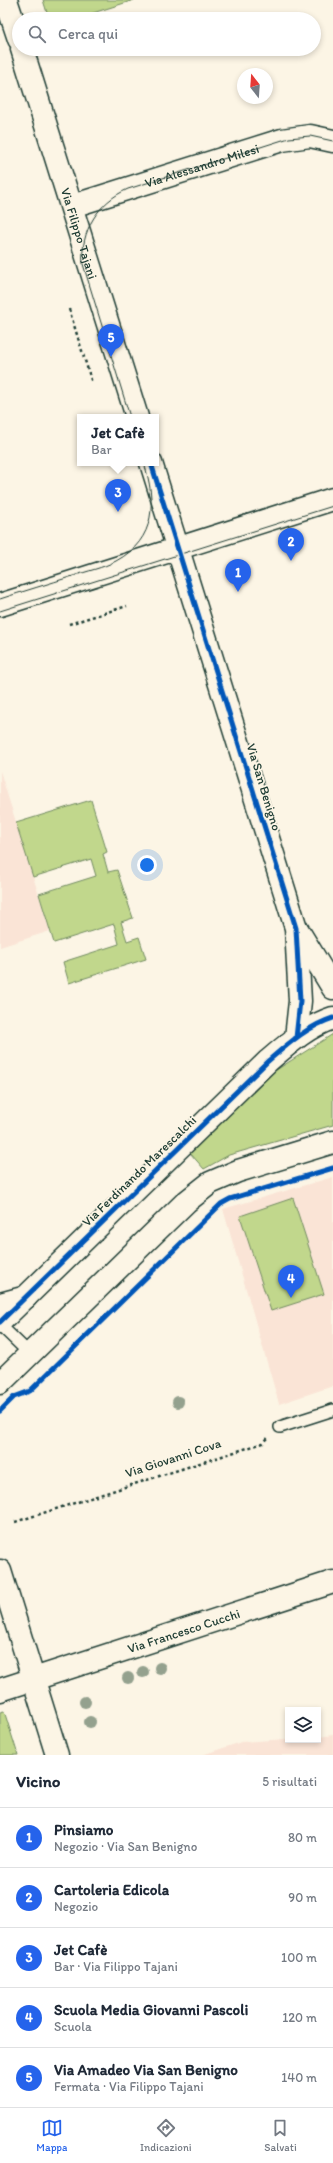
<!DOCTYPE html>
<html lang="it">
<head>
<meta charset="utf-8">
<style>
	:root { --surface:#fff; --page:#f2f2f3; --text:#1f2937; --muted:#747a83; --line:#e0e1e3; --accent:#2563eb }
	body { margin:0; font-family:Itim,sans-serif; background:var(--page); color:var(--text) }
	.controls { position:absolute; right:12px; bottom:12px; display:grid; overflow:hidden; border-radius:0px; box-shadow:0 2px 6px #0003 }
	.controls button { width:36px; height:36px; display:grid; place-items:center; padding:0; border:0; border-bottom:1px solid var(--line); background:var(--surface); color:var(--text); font:20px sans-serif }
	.compass { position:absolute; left:237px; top:68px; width:36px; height:36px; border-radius:50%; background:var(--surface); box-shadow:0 2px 6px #0003; rotate:343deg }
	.you { position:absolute; left:147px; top:865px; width:14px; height:14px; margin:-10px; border:3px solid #fff; border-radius:50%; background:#1a73e8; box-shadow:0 0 0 6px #1a73e833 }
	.badge { display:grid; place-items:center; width:26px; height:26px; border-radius:50%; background:var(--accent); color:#fff; font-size:13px; font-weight:700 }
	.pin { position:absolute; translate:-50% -33px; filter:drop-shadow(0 1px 2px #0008) }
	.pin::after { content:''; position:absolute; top:21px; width:14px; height:12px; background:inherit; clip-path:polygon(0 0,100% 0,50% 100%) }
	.popup { position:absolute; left:77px; top:414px; width:82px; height:52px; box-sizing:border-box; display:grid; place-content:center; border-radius:0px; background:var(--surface); filter:drop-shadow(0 1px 3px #0005); font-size:13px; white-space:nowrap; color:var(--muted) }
	.popup b { font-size:15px; color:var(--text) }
	.popup::after { content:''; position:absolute; left:50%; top:100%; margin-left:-8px; border:8px solid transparent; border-top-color:var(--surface) }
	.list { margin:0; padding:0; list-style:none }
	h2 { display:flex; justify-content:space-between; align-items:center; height:52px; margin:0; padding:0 16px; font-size:17px }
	h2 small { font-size:13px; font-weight:400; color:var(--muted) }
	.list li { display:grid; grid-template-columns:26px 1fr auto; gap:12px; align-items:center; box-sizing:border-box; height:60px; padding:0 16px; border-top:1px solid var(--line) }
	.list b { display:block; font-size:15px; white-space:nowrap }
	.list p { margin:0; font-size:13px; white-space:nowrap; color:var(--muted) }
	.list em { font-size:13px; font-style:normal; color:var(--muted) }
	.icon { flex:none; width:22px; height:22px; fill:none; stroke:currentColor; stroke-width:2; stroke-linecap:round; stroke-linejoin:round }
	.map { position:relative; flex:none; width:333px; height:1755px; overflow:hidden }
	.search { position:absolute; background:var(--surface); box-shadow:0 2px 6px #0003; left:12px; right:12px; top:12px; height:44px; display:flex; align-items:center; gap:10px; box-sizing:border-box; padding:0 14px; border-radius:22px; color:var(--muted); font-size:15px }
	.sheet { height:352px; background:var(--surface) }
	nav { display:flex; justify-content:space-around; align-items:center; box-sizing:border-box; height:56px; border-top:1px solid var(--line); background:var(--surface); font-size:11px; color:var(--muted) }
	nav a { display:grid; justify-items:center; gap:2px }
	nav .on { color:var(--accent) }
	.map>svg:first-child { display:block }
	.built { fill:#fae4d6 }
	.grass { fill:#c1d78c; stroke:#708a60 }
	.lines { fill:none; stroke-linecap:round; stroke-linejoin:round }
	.lane-casing { stroke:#1f3d34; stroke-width:14 }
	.street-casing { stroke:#1f3d34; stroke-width:25 }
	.secondary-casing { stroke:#1f3d34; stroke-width:25 }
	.path { stroke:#1f3d34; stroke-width:2.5; stroke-dasharray:3 3; stroke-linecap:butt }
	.lane { stroke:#fcf5e5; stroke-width:11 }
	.street { stroke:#fcf5e5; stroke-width:22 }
	.secondary { stroke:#fcf5e5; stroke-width:22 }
	.tram { stroke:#1f3d34; stroke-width:1 }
	.cycleway-casing { stroke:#fcf5e5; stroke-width:8 }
	.cycleway { stroke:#0057b8; stroke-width:5 }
	.tree { fill:#94a18e }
	.labels { text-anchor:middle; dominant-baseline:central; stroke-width:3.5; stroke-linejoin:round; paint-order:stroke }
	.street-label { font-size:13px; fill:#1f3d34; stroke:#fcf5e5 }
</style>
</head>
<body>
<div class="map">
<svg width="333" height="1755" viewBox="0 0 333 1755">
	<rect width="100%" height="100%" fill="#fcf5e5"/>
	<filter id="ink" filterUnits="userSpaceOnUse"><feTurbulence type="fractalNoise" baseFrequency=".025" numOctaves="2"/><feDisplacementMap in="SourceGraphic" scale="8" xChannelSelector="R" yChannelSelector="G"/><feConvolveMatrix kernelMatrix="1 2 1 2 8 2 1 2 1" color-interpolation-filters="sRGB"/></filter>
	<g filter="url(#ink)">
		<g class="built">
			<polygon points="0,771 50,931 0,947"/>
			<polygon points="333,1177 333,1386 279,1404 223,1209"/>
			<polygon points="333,1735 333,1755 202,1755 241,1742 288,1739 318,1740 318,1737"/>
		</g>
		<g class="grass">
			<polygon points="43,0 134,0 74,19 49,19"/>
			<polygon points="91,800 107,852 103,854 108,872 117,870 133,918 121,922 127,941 139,937 146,959 69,983 63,962 119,944 114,924 54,943 39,894 96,876 91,859 33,877 16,823"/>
			<polygon points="333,1034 333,1125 229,1155 204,1169 190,1153 273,1072"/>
			<polygon points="293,1198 324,1294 271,1311 240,1216"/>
			<polygon points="4,1711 18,1755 0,1755 0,1712"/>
		</g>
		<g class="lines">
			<defs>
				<g id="lane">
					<polyline points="0,1325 30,1354"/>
					<polyline points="280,1427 333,1410"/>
				</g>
				<g id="street">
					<polyline points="6,0 19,39"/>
					<path id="s1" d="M22,49L137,417"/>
					<path id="s2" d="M72,206L282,140L310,136L333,141"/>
					<polyline points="151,463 296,928 300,1001 296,1038"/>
					<polyline points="0,605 333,499"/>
					<polyline points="297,929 333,988"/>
					<polyline points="0,1304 26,1297"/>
					<polyline points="0,1571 57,1755"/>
					<path id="s3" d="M0,1690L333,1582"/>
				</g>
				<g id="secondary">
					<path d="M0,1322L268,1061C288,1044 308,1026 333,1018"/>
					<polyline points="0,1383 186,1202 210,1183 238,1171 333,1142"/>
				</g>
			</defs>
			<use href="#lane" class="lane-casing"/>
			<use href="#street" class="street-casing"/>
			<use href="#secondary" class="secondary-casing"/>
			<g class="path">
				<polyline points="69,309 92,383"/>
				<polyline points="69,624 127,606"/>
				<polyline points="15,1522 263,1443 268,1438"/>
			</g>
			<use href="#lane" class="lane"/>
			<use href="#street" class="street"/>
			<use href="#secondary" class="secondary"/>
			<g class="tram">
				<path d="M130,417L83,264C80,231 98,202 128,189L289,138L310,136L333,141"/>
				<path d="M0,599C24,591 48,584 73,576C87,571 103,568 116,561C157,539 156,501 144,463"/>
				<polyline points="0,611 333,506"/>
			</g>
			<defs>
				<g id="cycleway">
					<polyline points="151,463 296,928 300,1001 296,1038"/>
					<path d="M0,1322L268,1061C288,1044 308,1026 333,1018"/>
					<polyline points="0,1411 14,1397 30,1391 221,1204 230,1199 333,1168"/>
				</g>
			</defs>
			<use href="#cycleway" class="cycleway-casing"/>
			<use href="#cycleway" class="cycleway"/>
		</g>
		<g class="tree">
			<circle cx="178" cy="1402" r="6"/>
			<circle cx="160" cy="1668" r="6"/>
			<circle cx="143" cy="1672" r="6"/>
			<circle cx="128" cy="1678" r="6"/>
			<circle cx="85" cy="1702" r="6"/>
			<circle cx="90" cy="1722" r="6"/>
		</g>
	</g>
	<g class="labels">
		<g class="street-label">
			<text stroke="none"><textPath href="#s2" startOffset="136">Via Alessandro Milesi</textPath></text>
			<text stroke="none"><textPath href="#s1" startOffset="193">Via Filippo Tajani</textPath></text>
			<text transform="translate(264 787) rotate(73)">Via San Benigno</text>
			<text transform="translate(139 1171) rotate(-44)">Via Ferdinando Marescalchi</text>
			<text transform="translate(173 1458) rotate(-18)">Via Giovanni Cova</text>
			<text stroke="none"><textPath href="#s3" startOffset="193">Via Francesco Cucchi</textPath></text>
		</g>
	</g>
</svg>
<div class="controls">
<button><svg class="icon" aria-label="layers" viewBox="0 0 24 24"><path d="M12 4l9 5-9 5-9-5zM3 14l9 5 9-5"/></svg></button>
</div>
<svg class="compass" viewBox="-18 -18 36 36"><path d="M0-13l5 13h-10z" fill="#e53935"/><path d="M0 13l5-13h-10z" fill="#747a83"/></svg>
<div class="you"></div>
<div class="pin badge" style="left:238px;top:592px">1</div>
<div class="pin badge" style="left:291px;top:561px">2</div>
<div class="pin badge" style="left:118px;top:512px">3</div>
<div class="popup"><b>Jet Cafè</b>Bar</div>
<div class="pin badge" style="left:291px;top:1298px">4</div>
<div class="pin badge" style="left:111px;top:357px">5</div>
<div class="search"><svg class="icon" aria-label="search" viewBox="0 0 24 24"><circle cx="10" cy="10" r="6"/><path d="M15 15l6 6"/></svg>Cerca qui</div>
</div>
<section class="sheet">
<h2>Vicino<small>5 risultati</small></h2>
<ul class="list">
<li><span class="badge">1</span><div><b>Pinsiamo</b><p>Negozio · Via San Benigno</p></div><em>80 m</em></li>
<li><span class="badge">2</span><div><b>Cartoleria Edicola</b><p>Negozio</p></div><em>90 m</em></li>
<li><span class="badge">3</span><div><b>Jet Cafè</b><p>Bar · Via Filippo Tajani</p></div><em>100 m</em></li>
<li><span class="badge">4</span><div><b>Scuola Media Giovanni Pascoli</b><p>Scuola</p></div><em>120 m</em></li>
<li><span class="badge">5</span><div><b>Via Amadeo Via San Benigno</b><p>Fermata · Via Filippo Tajani</p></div><em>140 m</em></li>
</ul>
</section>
<nav>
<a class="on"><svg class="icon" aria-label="map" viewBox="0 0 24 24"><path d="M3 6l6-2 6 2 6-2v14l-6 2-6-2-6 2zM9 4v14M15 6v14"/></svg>Mappa</a>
<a><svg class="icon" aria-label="directions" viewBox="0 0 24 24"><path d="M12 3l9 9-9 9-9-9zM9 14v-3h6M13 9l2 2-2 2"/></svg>Indicazioni</a>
<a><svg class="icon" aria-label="saved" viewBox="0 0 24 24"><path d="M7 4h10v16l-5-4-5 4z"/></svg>Salvati</a>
</nav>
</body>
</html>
